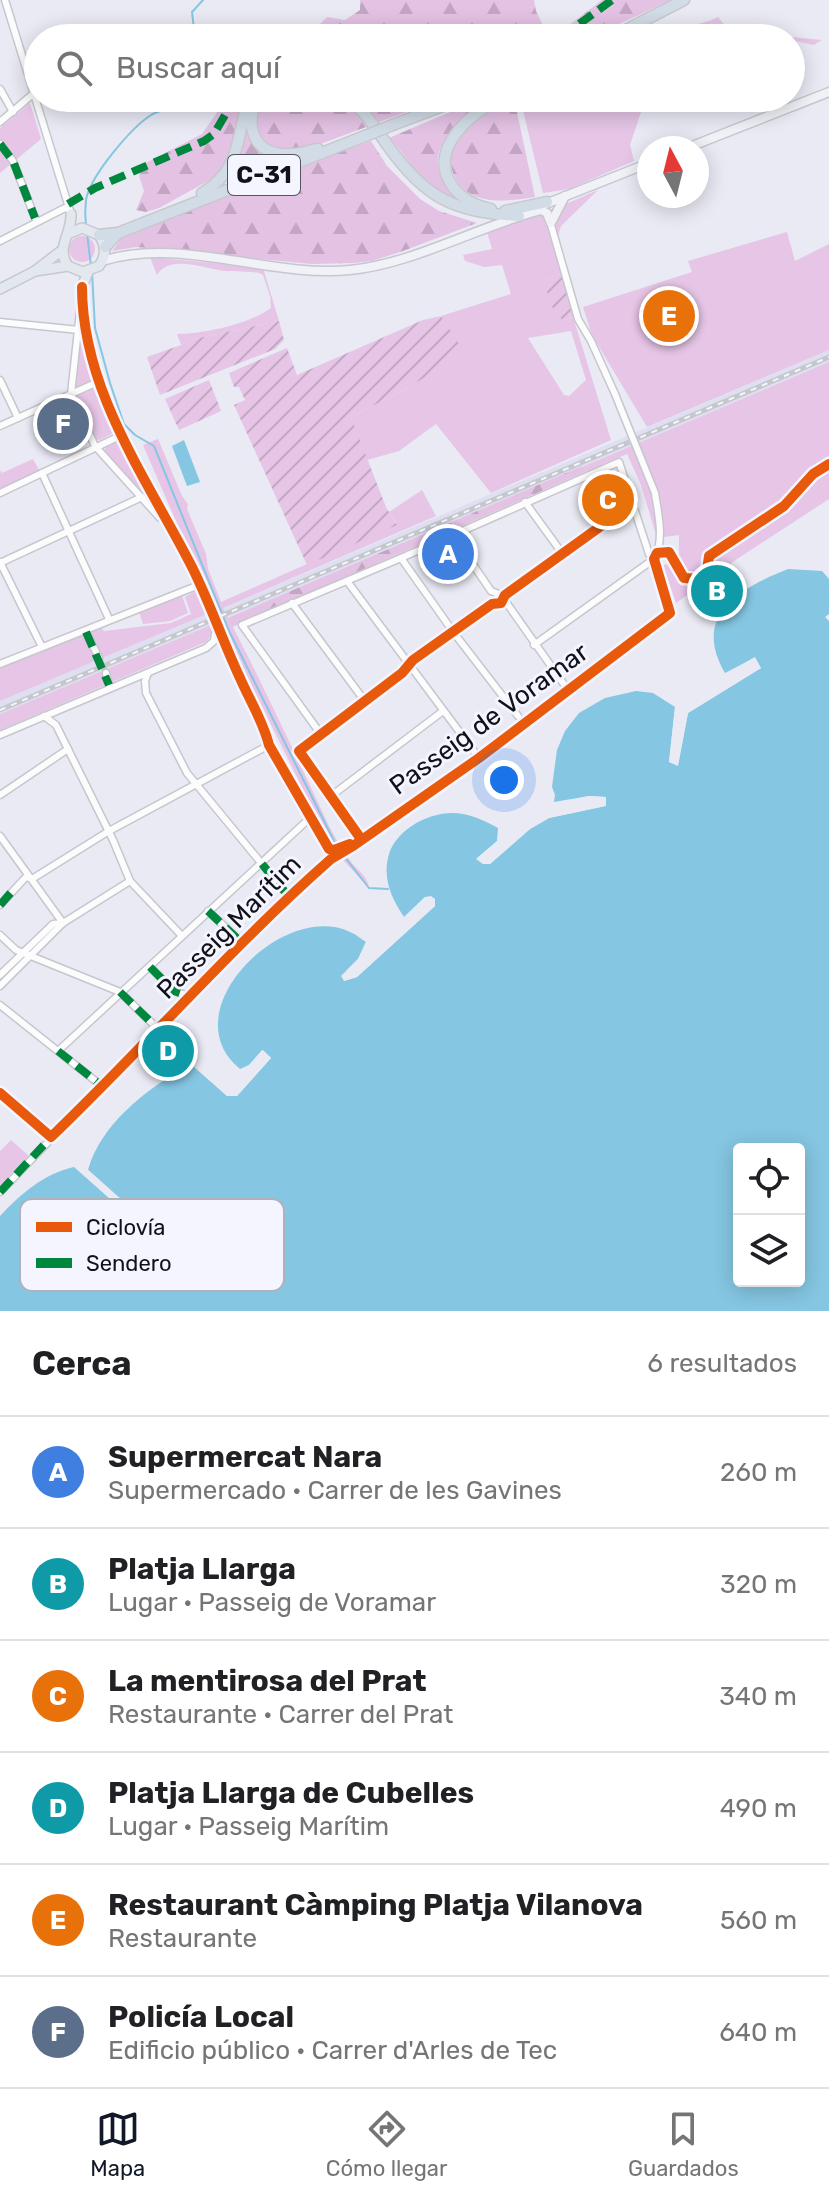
<!DOCTYPE html>
<html lang="es">
<head>
<meta charset="utf-8">
<style>
	:root { --surface:#fff; --page:#f2f2f2; --text:#202124; --muted:#757577; --line:#e0e0e0; --accent:#111827 }
	body { margin:0; font-family:Rubik,sans-serif; background:var(--page); color:var(--text) }
	.controls { position:absolute; right:24px; bottom:24px; display:grid; overflow:hidden; border-radius:8px; box-shadow:0 4px 20px #0003 }
	.controls button { width:72px; height:72px; display:grid; place-items:center; padding:0; border:0; border-bottom:2px solid var(--line); background:var(--surface); color:var(--text); font:40px sans-serif }
	.compass { position:absolute; left:637px; top:136px; width:72px; height:72px; border-radius:50%; background:var(--surface); box-shadow:0 4px 20px #0003; rotate:353deg }
	.you { position:absolute; left:504px; top:780px; width:28px; height:28px; margin:-20px; border:6px solid #fff; border-radius:50%; background:#1a73e8; box-shadow:0 0 0 12px #1a73e833 }
	.badge { display:grid; place-items:center; width:52px; height:52px; border-radius:50%; background:var(--accent); color:#fff; font-size:26px; font-weight:700 }
	.pin { position:absolute; translate:-50% -50%; border:4px solid #fff; box-shadow:0 2px 8px #0006 }
	.list { margin:0; padding:0; list-style:none }
	h2 { display:flex; justify-content:space-between; align-items:center; height:104px; margin:0; padding:0 32px; font-size:34px }
	h2 small { font-size:26px; font-weight:400; color:var(--muted) }
	.list li { display:grid; grid-template-columns:52px 1fr auto; gap:24px; align-items:center; box-sizing:border-box; height:112px; padding:0 32px; border-top:2px solid var(--line) }
	.list b { display:block; font-size:30px; white-space:nowrap }
	.list p { margin:0; font-size:26px; white-space:nowrap; color:var(--muted) }
	.list em { font-size:26px; font-style:normal; color:var(--muted) }
	.icon { flex:none; width:44px; height:44px; fill:none; stroke:currentColor; stroke-width:2; stroke-linecap:round; stroke-linejoin:round }
	.map { position:relative; flex:none; width:829px; height:1311px; overflow:hidden }
	.search { position:absolute; background:var(--surface); box-shadow:0 4px 20px #0003; left:24px; right:24px; top:24px; height:88px; display:flex; align-items:center; gap:20px; box-sizing:border-box; padding:0 28px; border-radius:44px; color:var(--muted); font-size:30px }
	.sheet { height:776px; background:var(--surface) }
	nav { display:flex; justify-content:space-around; align-items:center; box-sizing:border-box; height:112px; border-top:2px solid var(--line); background:var(--surface); font-size:22px; color:var(--muted) }
	nav a { display:grid; justify-items:center; gap:4px }
	nav .on { color:var(--accent) }
	.map>svg:first-child { display:block }
	.built { fill:#dee0f2 }
	.green { fill:#e6c5e6; fill-rule:evenodd }
	.forest { fill:url(#forest-firs) }
	.garden { fill:url(#garden-furrows) }
	.water { fill:#85c6e2; fill-rule:evenodd }
	.pier { fill:#e9eaf4 }
	.lines { fill:none; stroke-linecap:round; stroke-linejoin:round }
	.stream { stroke:#85c6e2; stroke-width:2 }
	.street-tunnel { stroke:#c9cad3; stroke-width:6; stroke-dasharray:6 3; stroke-linecap:butt }
	.street-casing { stroke:#c6c7ce; stroke-width:9 }
	.secondary-casing { stroke:#c6c7ce; stroke-width:11 }
	.primary-casing { stroke:#c7c8cd; stroke-width:12 }
	.highway-casing { stroke:#c7c8cd; stroke-width:13 }
	.street { stroke:#fcfcfd; stroke-width:6 }
	.secondary { stroke:#f0f2f7; stroke-width:8 }
	.primary { stroke:#e3e8ef; stroke-width:9 }
	.highway { stroke:#d2dce6; stroke-width:10 }
	.rail-casing { stroke:#c6c7ca; stroke-width:5 }
	.rail { stroke:#f4f5ff; stroke-width:2; stroke-dasharray:6; stroke-linecap:butt }
	.street-bridge-casing { stroke:#c6c7ce; stroke-width:9; stroke-linecap:butt }
	.highway-bridge-casing { stroke:#c7c8cd; stroke-width:13; stroke-linecap:butt }
	.street-bridge { stroke:#fcfcfd; stroke-width:6 }
	.highway-bridge { stroke:#d2dce6; stroke-width:10 }
	.quiet { stroke:#00873e; stroke-width:8; stroke-dasharray:16 8; stroke-linecap:butt }
	.cycleway-casing { stroke:#f4f5ff; stroke-width:15 }
	.cycleway { stroke:#e8590c; stroke-width:10 }
	.labels { text-anchor:middle; dominant-baseline:central; stroke-width:6; stroke-linejoin:round; paint-order:stroke }
	.shield { fill:#f4f5ff; stroke:#55565d; stroke-width:2 }
	.shield-label { font-size:24px; font-weight:bold; fill:#111217 }
	.street-label { font-size:26px; fill:#111217; stroke:#f4f5ff }
	.key { fill:#f4f5ff; stroke:#b0b1b9; stroke-width:2 }
	.key-label { font-size:22px; fill:#111217 }
</style>
</head>
<body>
<div class="map">
<svg width="829" height="1311" viewBox="0 0 829 1311">
	<defs>
		<pattern id="forest-firs" width="22" height="20" patternUnits="userSpaceOnUse" patternTransform="scale(2)"><rect width="22" height="20" fill="#e4c2e4"/><path d="M5 1l3.5 6h-7zM16 11l3.5 6h-7z" fill="#c3a6c3"/></pattern>
		<pattern id="garden-furrows" width="10" height="10" patternUnits="userSpaceOnUse" patternTransform="scale(2)"><rect width="10" height="10" fill="#e6c5e6"/><path d="M-1 1l2-2M0 10L10 0M9 11l2-2" fill="none" stroke="#c4a8c5"/></pattern>
	</defs>
	<rect width="100%" height="100%" fill="#e9eaf4"/>
	<g class="built">
		<polygon points="829,350 829,362 228,618 223,608"/>
		<polygon points="207,614 211,625 0,714 0,701"/>
	</g>
	<g class="green">
		<polygon points="718,17 729,31 822,40 814,45 791,40 791,38 724,38 709,21"/>
		<polygon points="664,24 667,38 624,38"/>
		<polygon points="520,98 640,98 641,112 630,145 634,161 569,189 543,193"/>
		<polygon points="30,103 41,139 0,173 0,128"/>
		<polygon points="598,190 561,226 558,236 555,222 561,206"/>
		<path d="M543,212L561,274L543,280L563,320L573,317L611,440L491,493L436,424L399,451L367,460L351,417L409,387L464,353L441,316L511,294L502,265L484,267L465,261L463,255L492,249L487,232ZM571,331L586,380L569,396L564,395L528,338Z"/>
		<polygon points="787,232 795,261 829,244 829,350 647,427 592,335 583,307 692,272 688,261"/>
		<circle cx="82" cy="249" r="13"/>
		<path d="M150,257L263,268L279,321L189,340L181,345L177,334C204,334 249,324 271,308L270,296L263,275L259,273C248,271 237,272 226,271C207,270 170,253 157,275Z"/>
		<polygon points="81,333 84,335 93,378 92,381 79,388 75,386"/>
		<polygon points="829,362 829,499 740,557 676,603 663,565 679,562 679,535 657,538 641,485 627,454 585,472 582,467"/>
		<polygon points="91,388 99,391 115,426 113,433 100,440 94,439 75,396"/>
		<polygon points="119,439 147,488 144,493 141,493 105,454 105,447"/>
		<path d="M158,439L182,496L188,504L187,509L206,554L208,569L221,602L397,524L389,512L422,490L436,516L223,608C261,680 295,754 330,828C335,838 343,850 349,859C356,870 367,874 369,888L332,848L214,609L143,445Z"/>
		<polygon points="33,459 39,470 0,489 0,470 2,473"/>
		<polygon points="196,591 207,614 0,701 0,668 100,626 104,631 171,623 191,614 185,597"/>
		<polygon points="182,596 188,613 170,621 143,624 139,611"/>
		<polygon points="211,625 212,634 206,642 0,730 0,714"/>
		<polygon points="11,1140 29,1156 0,1185 0,1151"/>
	</g>
	<g class="forest">
		<polygon points="360,0 534,0 536,11 549,38 306,38 327,17 345,20 360,10"/>
		<polygon points="602,0 671,0 589,38 552,38"/>
		<polygon points="709,21 724,38 675,38 691,26"/>
		<polygon points="227,98 444,98 272,162 224,169 210,180 159,208 146,212 136,210 144,191 139,176 144,164 202,134"/>
		<path d="M483,98H488C448,134 411,156 465,205C457,201 448,199 441,195C419,181 407,156 389,138Z"/>
		<path d="M514,98L535,197C504,202 467,207 453,173C450,164 450,151 455,143C467,121 494,109 514,98Z"/>
		<polygon points="371,141 387,166 420,199 439,211 477,223 403,251 372,261 353,263 312,264 136,247 112,251 122,238 150,226 314,161"/>
		<polygon points="582,466 585,472 232,627 228,618"/>
	</g>
	<g class="garden">
		<polygon points="561,274 573,317 563,320 555,314 543,280"/>
		<polygon points="441,316 465,353 409,387 351,417 386,507 397,525 307,565 234,405 245,400 239,387 234,387 229,373 287,348 297,375 423,320"/>
		<polygon points="279,321 284,340 275,349 160,395 147,357 181,345 189,340"/>
		<polygon points="209,380 221,411 179,430 165,399"/>
	</g>
	<g class="water">
		<polygon points="184,440 200,482 187,486 172,446"/>
		<path d="M788,569L822,571L829,579V614L825,617L829,621V1311H0V1216C21,1194 43,1174 74,1167L119,1207L124,1202L88,1170C101,1124 145,1091 183,1068L194,1067L227,1096H237L271,1058L262,1050L249,1065L240,1069C170,1012 283,900 350,932C356,934 361,939 366,942L358,959L346,971L344,981L357,977L435,906L434,899L425,897L404,917C392,899 383,880 388,858C394,828 435,808 463,814C475,816 487,822 498,828L497,841L477,858L483,864H490L530,829L549,818L605,806V797L589,796L554,802L555,795L552,787L557,750L565,731L579,713L605,698L636,691L653,693L675,707L669,762L678,765L688,713L761,668L754,658L725,673C691,615 740,588 788,569ZM739,1149H799V1281H739Z"/>
	</g>
	<g class="pier">
		<polygon points="755,657 761,668 688,713 678,766 669,762 675,707 679,705 675,760 685,710 756,666 753,663 727,677 722,676"/>
		<polygon points="589,796 606,797 606,806 549,818 530,829 490,864 483,864 476,859 501,838 499,843 482,859 488,860 527,826 547,814 602,803 602,801 590,800 551,805"/>
		<polygon points="431,896 435,899 435,906 357,977 344,981 341,976 358,959 366,942 370,943 362,961 346,977 355,974 431,905 431,901 427,901 406,920 401,920 425,897"/>
		<polygon points="263,1050 271,1058 237,1096 227,1096 191,1063 196,1064 228,1092 236,1092 266,1058 263,1056 251,1069 237,1072 249,1065"/>
		<polygon points="72,1163 76,1163 84,1171 85,1167 124,1202 119,1207"/>
	</g>
	<g class="lines">
		<g class="stream">
			<polyline points="195,38 192,12 203,0"/>
			<path d="M86,226C85,218 85,208 86,200C90,176 131,128 151,115C162,108 178,109 185,98"/>
			<polyline points="87,233 91,266"/>
			<polyline points="92,272 95,328 110,383 124,424 135,435 154,446 229,631 336,845"/>
			<polyline points="340,851 369,888 388,889"/>
		</g>
		<polyline class="street-tunnel" points="99,658 106,673"/>
		<defs>
			<g id="street">
				<polyline points="5,0 71,214"/>
				<polyline points="0,89 13,112"/>
				<polyline points="0,122 33,94"/>
				<polyline points="0,144 13,161 35,218"/>
				<polyline points="551,225 578,319 591,341 615,394"/>
				<polyline points="0,241 65,208 69,209"/>
				<path d="M82,287C82,390 147,479 192,567C210,603 223,642 240,678C250,701 263,721 269,745L329,849L334,850L361,839L479,758L670,613"/>
				<polyline points="81,302 71,394 95,446 160,518 165,517"/>
				<polyline points="0,322 79,330"/>
				<polyline points="0,380 18,418"/>
				<polyline points="0,426 100,381"/>
				<polyline points="42,473 109,619"/>
				<polyline points="0,493 122,435"/>
				<polyline points="525,502 562,553"/>
				<polyline points="453,535 491,591 501,595 563,683"/>
				<polyline points="401,558 454,633 518,716"/>
				<polyline points="0,562 42,647"/>
				<polyline points="0,563 142,497"/>
				<polyline points="347,581 479,758"/>
				<polyline points="292,603 364,700"/>
				<polyline points="86,632 99,658"/>
				<path d="M534,645L654,559C665,540 658,514 655,493"/>
				<polyline points="0,664 199,585"/>
				<polyline points="106,673 109,685"/>
				<polyline points="148,673 145,681 146,693 187,773 290,898"/>
				<polyline points="44,716 56,725 113,840 130,881 182,936"/>
				<polyline points="320,733 242,625 401,558 619,462 649,554 654,559"/>
				<polyline points="0,735 206,648 214,641 216,627"/>
				<polyline points="0,795 68,749"/>
				<polyline points="333,801 335,793 443,711"/>
				<polyline points="0,836 63,923"/>
				<polyline points="361,839 299,751 402,673 413,660 492,604 501,603 505,595 633,503"/>
				<polyline points="0,905 26,877 32,879 109,831 269,745"/>
				<polyline points="208,911 243,944"/>
				<polyline points="0,935 16,950 120,992 158,1029"/>
				<polyline points="150,967 174,991 189,996"/>
				<polyline points="0,975 53,924 63,923 130,881"/>
				<polyline points="0,986 63,923"/>
				<polyline points="0,1005 103,1087"/>
				<polyline points="58,1051 311,817"/>
				<polyline points="0,1093 51,1137"/>
				<polyline points="0,1192 189,996 333,857 334,850"/>
			</g>
			<g id="secondary">
				<polyline points="687,148 829,92"/>
				<polyline points="543,205 649,163"/>
				<polyline points="551,223 565,196"/>
				<path d="M102,261C180,236 270,278 350,270C413,264 479,226 541,210L547,213L550,221"/>
			</g>
			<g id="primary">
				<path d="M68,266C55,247 72,235 71,214"/>
				<path d="M35,271L68,266L83,272L99,266C107,255 106,245 99,235L82,228L70,233"/>
				<polyline points="82,287 88,272"/>
				<polyline points="0,289 35,271 61,251"/>
			</g>
			<g id="highway">
				<polyline points="610,38 684,0"/>
				<path d="M257,98C244,129 255,157 292,154C301,154 310,150 318,149"/>
				<path d="M348,98C365,111 376,129 388,146C425,198 455,213 519,216"/>
				<polyline points="395,124 464,98"/>
				<path d="M202,193C238,172 236,145 246,108"/>
				<path d="M491,209C476,206 463,200 453,187C426,150 470,114 500,98"/>
				<polyline points="505,211 547,202"/>
				<polyline points="99,235 118,233 365,136"/>
				<polyline points="105,247 118,233"/>
			</g>
		</defs>
		<use href="#street" class="street-casing"/>
		<use href="#secondary" class="secondary-casing"/>
		<use href="#primary" class="primary-casing"/>
		<use href="#highway" class="highway-casing"/>
		<use href="#street" class="street"/>
		<use href="#secondary" class="secondary"/>
		<use href="#primary" class="primary"/>
		<use href="#highway" class="highway"/>
		<defs>
			<polyline id="rail" points="0,710 829,357"/>
		</defs>
		<use href="#rail" class="rail-casing"/>
		<use href="#rail" class="rail"/>
		<defs>
			<polyline id="street-bridge" points="615,394 655,493"/>
			<polyline id="highway-bridge" points="365,136 395,124"/>
		</defs>
		<use href="#street-bridge" class="street-bridge-casing"/>
		<use href="#highway-bridge" class="highway-bridge-casing"/>
		<use href="#street-bridge" class="street-bridge"/>
		<use href="#highway-bridge" class="highway-bridge"/>
		<g class="quiet">
			<polyline points="560,38 612,0"/>
			<polyline points="0,144 13,161 35,218"/>
			<polyline points="68,204 95,188 204,141 214,134 235,98"/>
			<polyline points="86,632 109,685"/>
			<polyline points="262,864 290,898"/>
			<polyline points="0,905 15,888"/>
			<polyline points="208,911 243,944"/>
			<polyline points="150,967 174,991 189,996"/>
			<polyline points="120,992 158,1029"/>
			<polyline points="58,1051 103,1087"/>
			<polyline points="0,1192 54,1134"/>
		</g>
		<defs>
			<g id="cycleway">
				<path d="M82,287C82,390 147,479 192,567C210,603 223,642 240,678C250,701 263,721 269,745L329,849L334,850L350,844"/>
				<polyline points="361,839 299,751 402,673 413,660 492,604 501,603 505,595 633,503"/>
				<path d="M0,1093L51,1137C146,1046 232,946 331,859L353,846L479,758L670,613L654,559L657,553L669,552L684,578L699,579L707,571L709,556L784,506L813,474L829,464"/>
			</g>
		</defs>
		<use href="#cycleway" class="cycleway-casing"/>
		<use href="#cycleway" class="cycleway"/>
	</g>
	<g class="labels">
		<rect class="shield" x="228" y="155" width="72" height="40" rx="6"/>
		<g class="shield-label">
			<text x="264" y="175">C-31</text>
		</g>
		<g class="street-label">
			<text transform="translate(489 719) rotate(-36)">Passeig de Voramar</text>
			<text transform="translate(229 927) rotate(-45)">Passeig Marítim</text>
		</g>
	</g>
	<rect x="20" y="1199" width="264" height="92" rx="12" class="key"/>
	<rect x="36" y="1222" width="36" height="10" fill="#e8590c"/>
	<rect x="36" y="1258" width="36" height="10" fill="#00873e"/>
	<g class="key-label">
		<text x="86" y="1235">Ciclovía</text>
		<text x="86" y="1271">Sendero</text>
	</g>
</svg>
<div class="controls">
<button><svg class="icon" aria-label="locate" viewBox="0 0 24 24"><circle cx="12" cy="12" r="6"/><path d="M12 2v4M12 18v4M2 12h4M18 12h4"/></svg></button>
<button><svg class="icon" aria-label="layers" viewBox="0 0 24 24"><path d="M12 4l9 5-9 5-9-5zM3 14l9 5 9-5"/></svg></button>
</div>
<svg class="compass" viewBox="-18 -18 36 36"><path d="M0-13l5 13h-10z" fill="#e53935"/><path d="M0 13l5-13h-10z" fill="#757577"/></svg>
<div class="you"></div>
<div class="pin badge" style="left:448px;top:554px;background:#3f7fe0">A</div>
<div class="pin badge" style="left:717px;top:591px;background:#0f9aa8">B</div>
<div class="pin badge" style="left:608px;top:500px;background:#e8710a">C</div>
<div class="pin badge" style="left:168px;top:1051px;background:#0f9aa8">D</div>
<div class="pin badge" style="left:669px;top:316px;background:#e8710a">E</div>
<div class="pin badge" style="left:63px;top:424px;background:#5c6f8a">F</div>
<div class="search"><svg class="icon" aria-label="search" viewBox="0 0 24 24"><circle cx="10" cy="10" r="6"/><path d="M15 15l6 6"/></svg>Buscar aquí</div>
</div>
<section class="sheet">
<h2>Cerca<small>6 resultados</small></h2>
<ul class="list">
<li><span class="badge" style="background:#3f7fe0">A</span><div><b>Supermercat Nara</b><p>Supermercado · Carrer de les Gavines</p></div><em>260 m</em></li>
<li><span class="badge" style="background:#0f9aa8">B</span><div><b>Platja Llarga</b><p>Lugar · Passeig de Voramar</p></div><em>320 m</em></li>
<li><span class="badge" style="background:#e8710a">C</span><div><b>La mentirosa del Prat</b><p>Restaurante · Carrer del Prat</p></div><em>340 m</em></li>
<li><span class="badge" style="background:#0f9aa8">D</span><div><b>Platja Llarga de Cubelles</b><p>Lugar · Passeig Marítim</p></div><em>490 m</em></li>
<li><span class="badge" style="background:#e8710a">E</span><div><b>Restaurant Càmping Platja Vilanova</b><p>Restaurante</p></div><em>560 m</em></li>
<li><span class="badge" style="background:#5c6f8a">F</span><div><b>Policía Local</b><p>Edificio público · Carrer d'Arles de Tec</p></div><em>640 m</em></li>
</ul>
</section>
<nav>
<a class="on"><svg class="icon" aria-label="map" viewBox="0 0 24 24"><path d="M3 6l6-2 6 2 6-2v14l-6 2-6-2-6 2zM9 4v14M15 6v14"/></svg>Mapa</a>
<a><svg class="icon" aria-label="directions" viewBox="0 0 24 24"><path d="M12 3l9 9-9 9-9-9zM9 14v-3h6M13 9l2 2-2 2"/></svg>Cómo llegar</a>
<a><svg class="icon" aria-label="saved" viewBox="0 0 24 24"><path d="M7 4h10v16l-5-4-5 4z"/></svg>Guardados</a>
</nav>
</body>
</html>
